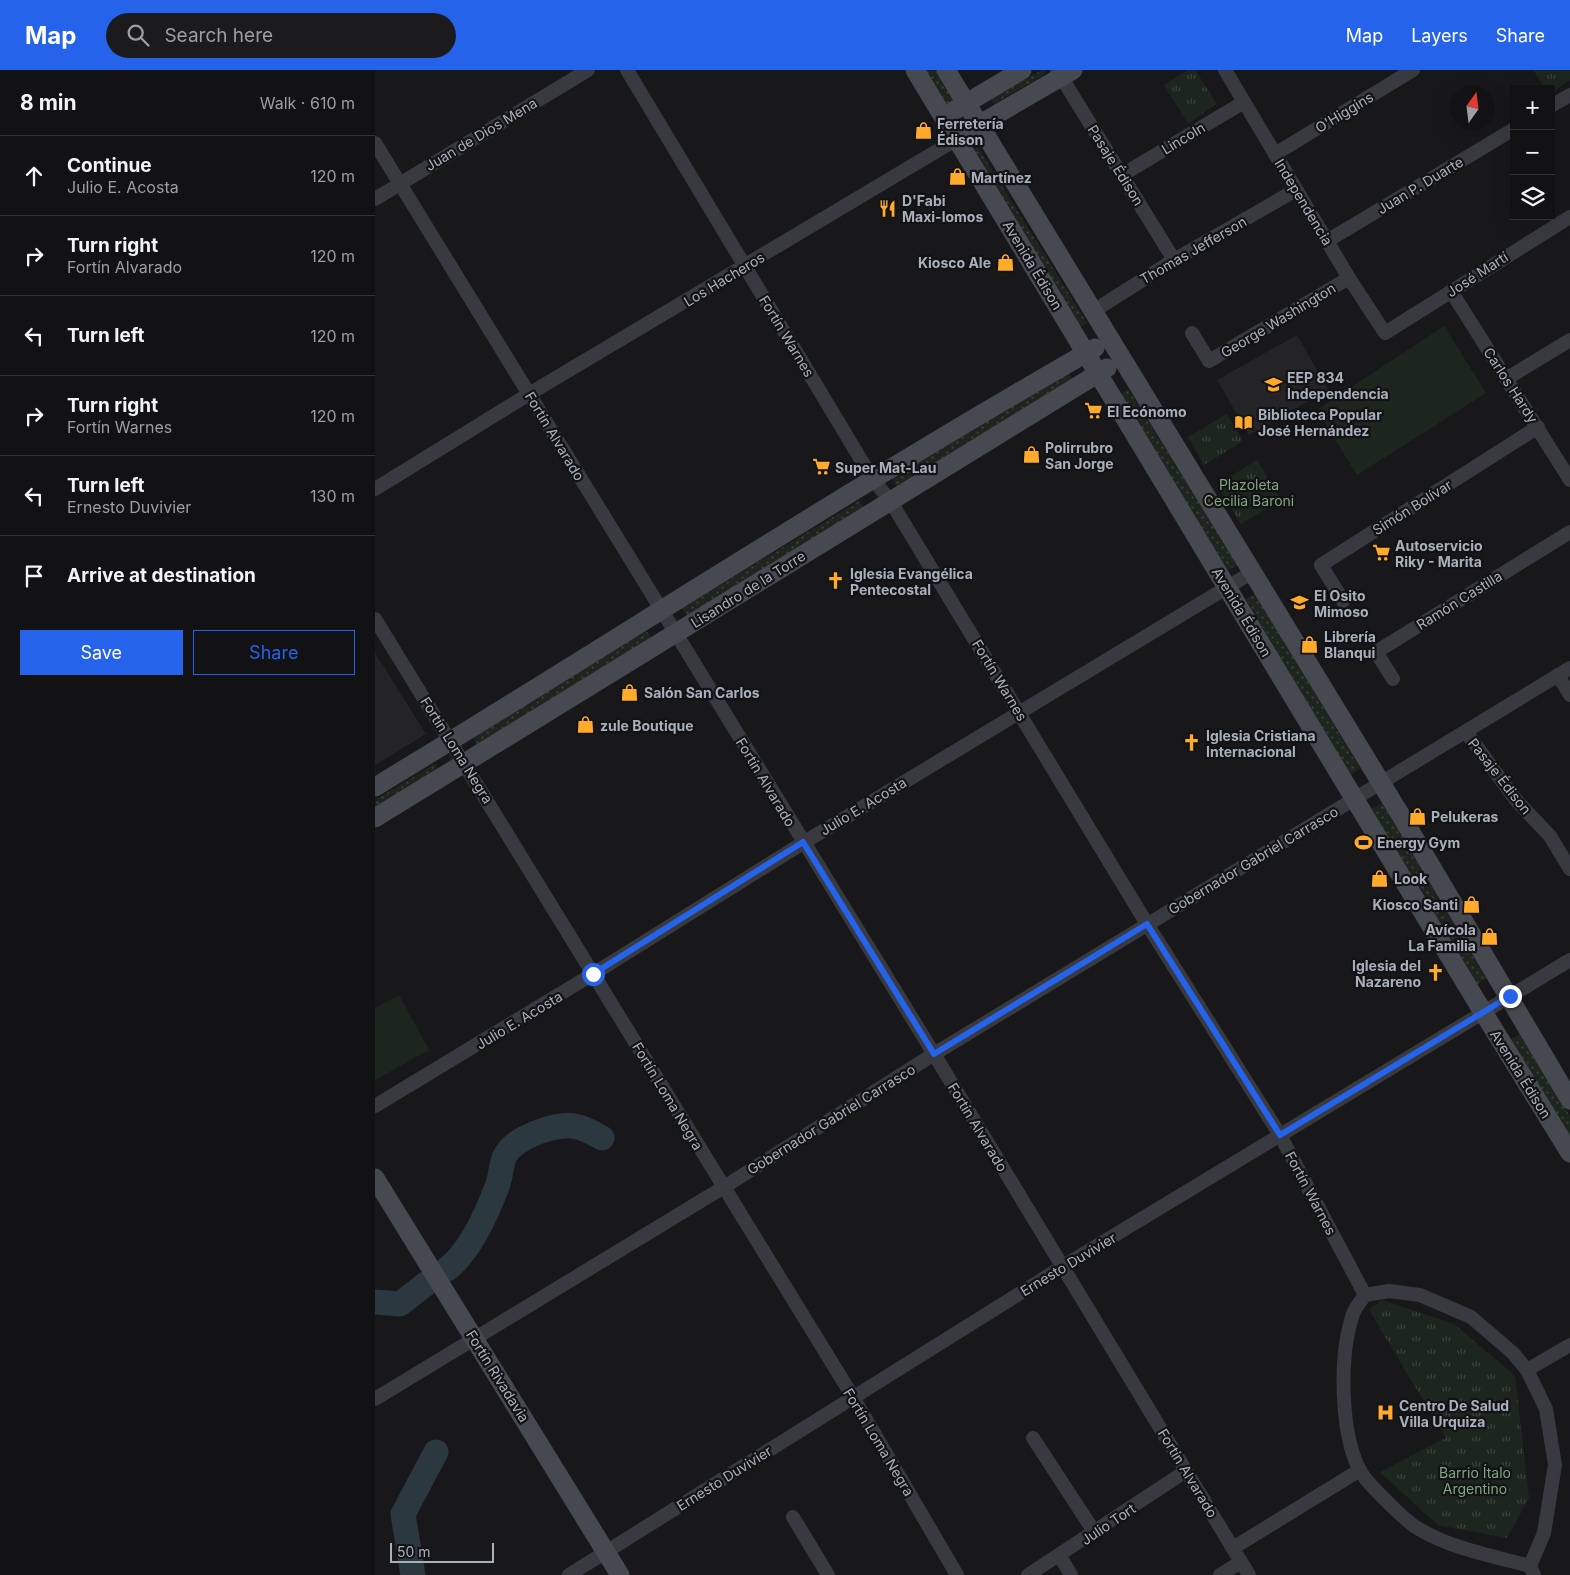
<!DOCTYPE html>
<html lang="en">
<head>
<meta charset="utf-8">
<style>
	:root { --surface:#121214; --page:#1b1b1d; --text:#f1f3f6; --muted:#9c9ea0; --line:#313234; --accent:#2563eb }
	body { margin:0; font-family:Inter,sans-serif; background:var(--page); color:var(--text) }
	.controls { position:absolute; right:15px; top:15px; display:grid; overflow:hidden; border-radius:0px; box-shadow:0 5px 20px #0002 }
	.controls button { width:45px; height:45px; display:grid; place-items:center; padding:0; border:0; border-bottom:1px solid var(--line); background:var(--surface); color:var(--text); font:25px sans-serif }
	.compass { position:absolute; left:1075px; top:15px; width:45px; height:45px; border-radius:50%; background:var(--surface); box-shadow:0 5px 20px #0002; rotate:14deg }
	.scale { position:absolute; left:15px; bottom:12px; width:104px; box-sizing:border-box; padding-left:5px; border:2px solid #a9b0bb; border-top:0; font-size:14px; line-height:18px; white-space:nowrap; color:#a9b0bb; -webkit-text-stroke:4px #131315; paint-order:stroke }
	.stop { position:absolute; width:15px; height:15px; margin:-11px; border:4px solid #2563eb; border-radius:50%; background:#fff }
	.stop.end { background:#2563eb; border-color:#fff; box-shadow:0 1px 5px #0008 }
	.list { margin:0; padding:0; list-style:none }
	h2 { display:flex; justify-content:space-between; align-items:center; height:65px; margin:0; padding:0 20px; font-size:21px }
	h2 small { font-size:16px; font-weight:400; color:var(--muted) }
	.list li { display:grid; grid-template-columns:32px 1fr auto; gap:15px; align-items:center; box-sizing:border-box; height:80px; padding:0 20px; border-top:1px solid var(--line) }
	.list b { display:block; font-size:19px; white-space:nowrap }
	.list p { margin:0; font-size:16px; white-space:nowrap; color:var(--muted) }
	.list em { font-size:16px; font-style:normal; color:var(--muted) }
	.actions { display:flex; gap:10px; padding:15px 20px }
	.actions a { flex:1; padding:11px 0; border:1px solid var(--accent); border-radius:0px; text-align:center; font-size:18px; color:var(--accent) }
	.actions .main { background:var(--accent); color:#fff }
	.icon { flex:none; width:28px; height:28px; fill:none; stroke:currentColor; stroke-width:2; stroke-linecap:round; stroke-linejoin:round }
	.map { position:relative; flex:none; width:1195px; height:1505px; overflow:hidden }
	header { display:flex; align-items:center; gap:30px; box-sizing:border-box; height:70px; padding:0 25px; background:var(--accent); color:#fff }
	header strong { font-size:24px }
	nav { display:flex; gap:28px; margin-inline-start:auto; font-size:18px }
	.search { width:350px; height:45px; background:var(--page); display:flex; align-items:center; gap:12px; box-sizing:border-box; padding:0 18px; border-radius:28px; color:var(--muted); font-size:19px }
	main { display:flex }
	aside { flex:1; background:var(--surface) }
	.map>svg:first-child { display:block }
	.built { fill:#242427 }
	.grass { fill:url(#grass-dots) }
	.park { fill:url(#park-tufts) }
	.garden { fill:#1d261e }
	.lines { fill:none; stroke-linecap:round; stroke-linejoin:round }
	.river { stroke:#2c3840; stroke-width:25 }
	.street { stroke:#383a40; stroke-width:14 }
	.secondary { stroke:#464950; stroke-width:19 }
	.route { stroke:#2563eb; stroke-width:6 }
	.labels { text-anchor:middle; dominant-baseline:central; stroke-width:4.5; stroke-linejoin:round; paint-order:stroke }
	.street-label { font-size:14px; fill:#a9b0bb; stroke:#131315 }
	.poi-label { font-size:14px; font-weight:bold; fill:#a9b0bb; stroke:#131315; text-anchor:start }
	.park-label { font-size:14px; fill:#7ea87e; stroke:#131315 }
</style>
</head>
<body>
<header>
<strong>Map</strong>
<div class="search"><svg class="icon" aria-label="search" viewBox="0 0 24 24"><circle cx="10" cy="10" r="6"/><path d="M15 15l6 6"/></svg>Search here</div>
<nav><a>Map</a><a>Layers</a><a>Share</a></nav>
</header>
<main>
<aside>
<h2>8 min<small>Walk · 610 m</small></h2>
<ul class="list">
<li><svg class="icon" aria-label="ahead" viewBox="0 0 24 24"><path d="M12 20V5M6 11l6-6 6 6"/></svg><div><b>Continue</b><p>Julio E. Acosta</p></div><em>120 m</em></li>
<li><svg class="icon" aria-label="right" viewBox="0 0 24 24"><path d="M7 20v-9h11M14 6l5 5-5 5"/></svg><div><b>Turn right</b><p>Fortín Alvarado</p></div><em>120 m</em></li>
<li><svg class="icon" aria-label="left" viewBox="0 0 24 24"><path d="M17 20v-9H6M10 6l-5 5 5 5"/></svg><div><b>Turn left</b></div><em>120 m</em></li>
<li><svg class="icon" aria-label="right" viewBox="0 0 24 24"><path d="M7 20v-9h11M14 6l5 5-5 5"/></svg><div><b>Turn right</b><p>Fortín Warnes</p></div><em>120 m</em></li>
<li><svg class="icon" aria-label="left" viewBox="0 0 24 24"><path d="M17 20v-9H6M10 6l-5 5 5 5"/></svg><div><b>Turn left</b><p>Ernesto Duvivier</p></div><em>130 m</em></li>
<li><svg class="icon" aria-label="arrive" viewBox="0 0 24 24"><path d="M6 21V4h12l-3 4 3 4H6"/></svg><div><b>Arrive at destination</b></div></li>
</ul>
<div class="actions"><a class="main">Save</a><a>Share</a></div>
</aside>
<div class="map">
<svg width="1195" height="1505" viewBox="0 0 1195 1505">
	<defs>
		<pattern id="grass-dots" width="8" height="8" patternUnits="userSpaceOnUse" patternTransform="scale(1.25)"><rect width="8" height="8" fill="#1d261e"/><path d="M2 2h.1M6 6h.1" fill="none" stroke="#3b433d" stroke-width="1.8" stroke-linecap="round"/></pattern>
		<pattern id="park-tufts" width="24" height="20" patternUnits="userSpaceOnUse" patternTransform="scale(1.25)"><rect width="24" height="20" fill="#1d261e"/><path d="M3 7l-1-3M5 7V3M7 7l1-3M15 17l-1-3M17 17v-4M19 17l1-3" fill="none" stroke="#3b433d"/></pattern>
	</defs>
	<rect width="100%" height="100%" fill="#18181a"/>
	<g class="built">
		<polygon points="922,265 953,320 874,365 842,310"/>
		<polygon points="0,583 51,664 0,695"/>
	</g>
	<g class="grass">
		<polygon points="547,0 563,0 587,39 575,47"/>
		<polygon points="667,0 670,0 670,4 619,34 616,29"/>
		<polygon points="603,77 712,253 702,259 596,81"/>
		<polygon points="692,301 697,309 521,416 517,408"/>
		<polygon points="753,319 863,495 853,500 744,325"/>
		<polygon points="484,431 489,439 312,546 307,538"/>
		<polygon points="880,523 985,699 975,705 871,529"/>
		<polygon points="271,560 277,569 104,678 98,668"/>
		<polygon points="60,694 64,701 0,739 0,730"/>
		<polygon points="1007,733 1111,909 1102,915 997,739"/>
		<polygon points="1145,964 1195,1046 1195,1067 1135,970"/>
	</g>
	<g class="park">
		<polygon points="813,0 820,0 842,34 813,53 789,15"/>
		<polygon points="1158,0 1195,0 1195,10 1176,23 1176,19 1171,19"/>
		<polygon points="852,344 868,371 829,395 813,367"/>
		<polygon points="882,390 906,430 866,454 842,415"/>
		<polygon points="1007,1230 1079,1254 1140,1306 1154,1428 1132,1468 1063,1455 1005,1402 1071,1368 994,1240"/>
	</g>
	<g class="garden">
		<polygon points="1069,256 1111,323 982,405 942,340"/>
		<polygon points="24,925 54,980 0,1010 0,938"/>
	</g>
	<g class="lines">
		<g class="river">
			<path d="M72,1199C96,1181 113,1141 123,1114C126,1105 126,1092 131,1084C141,1067 184,1051 203,1057C211,1059 220,1064 227,1068"/>
			<polyline points="0,1232 25,1234 52,1213"/>
			<polyline points="38,1505 28,1444 61,1382"/>
		</g>
		<g class="street">
			<polyline points="252,0 497,408 516,432 772,854 905,1065 990,1225"/>
			<polyline points="682,0 799,190"/>
			<polyline points="850,0 974,208 1010,263 1195,147"/>
			<polyline points="1176,36 1195,25"/>
			<polyline points="0,73 559,984 874,1505"/>
			<polyline points="900,84 1038,0"/>
			<polyline points="747,105 869,32"/>
			<polyline points="0,129 213,0"/>
			<polyline points="952,171 1139,59"/>
			<polyline points="1076,221 1195,410"/>
			<polyline points="717,242 799,190 921,120"/>
			<polyline points="817,263 834,291 974,208"/>
			<polyline points="1131,309 1195,270"/>
			<polyline points="0,419 154,324 582,69"/>
			<polyline points="968,531 946,495 1163,357"/>
			<polyline points="0,549 478,1327 582,1505"/>
			<polyline points="1183,605 1195,625"/>
			<polyline points="1018,609 1001,582 1195,462"/>
			<polyline points="1091,662 1141,730 1175,766 1195,799"/>
			<polyline points="0,1036 218,904 428,773 876,503"/>
			<polyline points="1152,1300 1195,1275"/>
			<polyline points="0,1329 349,1117 559,984 1195,598"/>
			<polyline points="658,1368 720,1463"/>
			<polyline points="418,1447 453,1505"/>
			<polyline points="858,1478 985,1400"/>
			<polyline points="685,1486 696,1505"/>
			<path d="M1155,1496C1119,1486 1077,1479 1044,1459C1031,1452 992,1413 985,1401C965,1362 964,1285 978,1244C980,1238 986,1231 990,1225L1014,1221L1045,1225L1096,1247L1138,1283L1152,1300L1171,1339L1180,1395L1169,1463L1155,1496L1159,1505"/>
			<polyline points="194,1505 687,1197 1195,890"/>
			<polyline points="653,1505 811,1401"/>
			<polyline points="845,1505 866,1492"/>
		</g>
		<g class="secondary">
			<polyline points="540,0 1108,942 1195,1083"/>
			<polyline points="571,0 1025,744 1195,1030"/>
			<polyline points="580,40 647,0"/>
			<polyline points="593,61 698,0"/>
			<path d="M0,717C241,571 476,417 720,278"/>
			<polyline points="0,748 732,298"/>
			<polyline points="0,1108 245,1505"/>
		</g>
	</g>
	<g class="lines">
		<polyline class="route" points="218,904 428,772 559,984 772,854 905,1065 1135,926"/>
	</g>
	<defs>
		<symbol id="shop-bare" viewBox="-9 -9 18 18"><path d="M-5-2.5h2.3a2.7 3.5 0 0 1 5.4 0H5L5.5 6h-11ZM-1.5-2.5h3a1.5 2.3 0 0 0-3 0Z" fill="#ffaa2b" stroke="#131315" stroke-width="2.5" paint-order="stroke"/></symbol>
		<symbol id="restaurant-bare" viewBox="-9 -9 18 18"><path d="M-5-6h1v4h1v-4h1v4h1v-4h1v5L-1.5 .5V6h-2V.5L-5-1ZM5-6V6H3V1.5H1.5Q1.5-4 5-6Z" fill="#ffaa2b" stroke="#131315" stroke-width="2.5" paint-order="stroke"/></symbol>
		<symbol id="school-bare" viewBox="-9 -9 18 18"><path d="M0-5L7-2L0 1L-7-2ZM-4 1L0 2.5L4 1V4Q0 6-4 4Z" fill="#ffaa2b" stroke="#131315" stroke-width="2.5" paint-order="stroke"/></symbol>
		<symbol id="supermarket-bare" viewBox="-9 -9 18 18"><path d="M-6-5.5h2.5l.6 2H6L4.5 2H-2.5L-4.4-4H-6ZM-1.5 3.2a1.3 1.3 0 1 0 .1 0ZM3 3.2a1.3 1.3 0 1 0 .1 0Z" fill="#ffaa2b" stroke="#131315" stroke-width="2.5" paint-order="stroke"/></symbol>
		<symbol id="library-bare" viewBox="-9 -9 18 18"><path d="M-6-4Q-3-5.5-.7-3.5V5Q-3 3-6 4ZM6-4Q3-5.5 .7-3.5V5Q3 3 6 4Z" fill="#ffaa2b" stroke="#131315" stroke-width="2.5" paint-order="stroke"/></symbol>
		<symbol id="church-bare" viewBox="-9 -9 18 18"><path d="M-1.2-6h2.4v3.5h3.3v2.4h-3.3V6h-2.4V-.1h-3.3v-2.4h3.3Z" fill="#ffaa2b" stroke="#131315" stroke-width="2.5" paint-order="stroke"/></symbol>
		<symbol id="stadium-bare" viewBox="-9 -9 18 18"><path d="M0-5a6.5 5 0 1 0 0 10a6.5 5 0 1 0 0-10ZM-3.5-1.8h7v3.6h-7Z" fill="#ffaa2b" stroke="#131315" stroke-width="2.5" paint-order="stroke"/></symbol>
		<symbol id="hospital-bare" viewBox="-9 -9 18 18"><path d="M-5-5h3v3.5h4V-5h3V5h-3V1.5h-4V5h-3Z" fill="#ffaa2b" stroke="#131315" stroke-width="2.5" paint-order="stroke"/></symbol>
	</defs>
	<g fill-rule="evenodd">
		<use href="#shop-bare" x="536" y="48" width="25" height="25"/>
		<use href="#shop-bare" x="570" y="94" width="25" height="25"/>
		<use href="#restaurant-bare" x="500" y="126" width="25" height="25"/>
		<use href="#shop-bare" x="618" y="180" width="25" height="25"/>
		<use href="#school-bare" x="886" y="302" width="25" height="25"/>
		<use href="#supermarket-bare" x="706" y="328" width="25" height="25"/>
		<use href="#library-bare" x="856" y="340" width="25" height="25"/>
		<use href="#shop-bare" x="644" y="372" width="25" height="25"/>
		<use href="#supermarket-bare" x="434" y="384" width="25" height="25"/>
		<use href="#supermarket-bare" x="994" y="470" width="25" height="25"/>
		<use href="#church-bare" x="448" y="498" width="25" height="25"/>
		<use href="#school-bare" x="912" y="520" width="25" height="25"/>
		<use href="#shop-bare" x="922" y="562" width="25" height="25"/>
		<use href="#shop-bare" x="242" y="610" width="25" height="25"/>
		<use href="#shop-bare" x="198" y="642" width="25" height="25"/>
		<use href="#church-bare" x="804" y="660" width="25" height="25"/>
		<use href="#shop-bare" x="1030" y="734" width="25" height="25"/>
		<use href="#stadium-bare" x="976" y="760" width="25" height="25"/>
		<use href="#shop-bare" x="992" y="796" width="25" height="25"/>
		<use href="#shop-bare" x="1084" y="822" width="25" height="25"/>
		<use href="#shop-bare" x="1102" y="854" width="25" height="25"/>
		<use href="#church-bare" x="1048" y="890" width="25" height="25"/>
		<use href="#hospital-bare" x="998" y="1330" width="25" height="25"/>
	</g>
	<g class="labels">
		<g class="street-label">
			<text transform="translate(969 42) rotate(-31)">O'Higgins</text>
			<text transform="translate(106 64) rotate(-31)">Juan de Dios Mena</text>
			<text transform="translate(808 68) rotate(-31)">Lincoln</text>
			<text transform="translate(741 95) rotate(58)">Pasaje Édison</text>
			<text transform="translate(1045 115) rotate(-31)">Juan P. Duarte</text>
			<text transform="translate(929 132) rotate(59)">Independencia</text>
			<text transform="translate(818 180) rotate(-30)">Thomas Jefferson</text>
			<text transform="translate(658 195) rotate(59)">Avenida Édison</text>
			<text transform="translate(1102 204) rotate(-33)">José Martí</text>
			<text transform="translate(349 209) rotate(-31)">Los Hacheros</text>
			<text transform="translate(903 250) rotate(-31)">George Washington</text>
			<text transform="translate(412 266) rotate(59)">Fortín Warnes</text>
			<text transform="translate(1136 315) rotate(57)">Carlos Hardy</text>
			<text transform="translate(180 366) rotate(59)">Fortín Alvarado</text>
			<text transform="translate(1037 437) rotate(-32)">Simón Bolívar</text>
			<text transform="translate(373 519) rotate(-32)">Lisandro de la Torre</text>
			<text transform="translate(1084 530) rotate(-32)">Ramón Castilla</text>
			<text transform="translate(867 542) rotate(59)">Avenida Édison</text>
			<text transform="translate(625 610) rotate(59)">Fortín Warnes</text>
			<text transform="translate(82 680) rotate(58)">Fortín Loma Negra</text>
			<text transform="translate(1125 706) rotate(52)">Pasaje Édison</text>
			<text transform="translate(391 712) rotate(59)">Fortín Alvarado</text>
			<text transform="translate(488 736) rotate(-31)">Julio E. Acosta</text>
			<text transform="translate(878 790) rotate(-31)">Gobernador Gabriel Carrasco</text>
			<text transform="translate(144 950) rotate(-31)">Julio E. Acosta</text>
			<text transform="translate(1146 1004) rotate(58)">Avenida Édison</text>
			<text transform="translate(293 1026) rotate(59)">Fortín Loma Negra</text>
			<text transform="translate(456 1049) rotate(-32)">Gobernador Gabriel Carrasco</text>
			<text transform="translate(603 1057) rotate(59)">Fortín Alvarado</text>
			<text transform="translate(936 1123) rotate(62)">Fortín Warnes</text>
			<text transform="translate(693 1194) rotate(-31)">Ernesto Duvivier</text>
			<text transform="translate(123 1306) rotate(58)">Fortín Rivadavia</text>
			<text transform="translate(504 1372) rotate(59)">Fortín Loma Negra</text>
			<text transform="translate(813 1403) rotate(59)">Fortín Alvarado</text>
			<text transform="translate(349 1408) rotate(-32)">Ernesto Duvivier</text>
			<text transform="translate(733 1454) rotate(-34)">Julio Tort</text>
		</g>
		<g class="poi-label">
			<text x="562" y="53">Ferretería<tspan x="562" dy="16">Édison</tspan></text>
			<text x="596" y="107">Martínez</text>
			<text x="527" y="130">D'Fabi<tspan x="527" dy="16">Maxi-lomos</tspan></text>
			<text x="616" y="192" text-anchor="end">Kiosco Ale</text>
			<text x="912" y="307">EEP 834<tspan x="912" dy="16">Independencia</tspan></text>
			<text x="732" y="341">El Ecónomo</text>
			<text x="883" y="344">Biblioteca Popular<tspan x="883" dy="16">José Hernández</tspan></text>
			<text x="670" y="377">Polirrubro<tspan x="670" dy="16">San Jorge</tspan></text>
			<text x="460" y="397">Super Mat-Lau</text>
			<text x="1020" y="475">Autoservicio<tspan x="1020" dy="16">Riky - Marita</tspan></text>
			<text x="475" y="503">Iglesia Evangélica<tspan x="475" dy="16">Pentecostal</tspan></text>
			<text x="939" y="525">El Osito<tspan x="939" dy="16">Mimoso</tspan></text>
			<text x="949" y="566">Librería<tspan x="949" dy="16">Blanqui</tspan></text>
			<text x="269" y="622">Salón San Carlos</text>
			<text x="225" y="655">zule Boutique</text>
			<text x="831" y="665">Iglesia Cristiana<tspan x="831" dy="16">Internacional</tspan></text>
			<text x="1056" y="746">Pelukeras</text>
			<text x="1002" y="772">Energy Gym</text>
			<text x="1019" y="808">Look</text>
			<text x="1083" y="834" text-anchor="end">Kiosco Santi</text>
			<text x="1101" y="859" text-anchor="end">Avícola<tspan x="1101" dy="16">La Familia</tspan></text>
			<text x="1046" y="895" text-anchor="end">Iglesia del<tspan x="1046" dy="16">Nazareno</tspan></text>
			<text x="1024" y="1335">Centro De Salud<tspan x="1024" dy="16">Villa Urquiza</tspan></text>
		</g>
		<g class="park-label">
			<text x="874" y="414">Plazoleta<tspan x="874" dy="16">Cecilia Baroni</tspan></text>
			<text x="1100" y="1402">Barrio Ítalo<tspan x="1100" dy="16">Argentino</tspan></text>
		</g>
	</g>
</svg>
<div class="controls">
<button>+</button>
<button>−</button>
<button><svg class="icon" aria-label="layers" viewBox="0 0 24 24"><path d="M12 4l9 5-9 5-9-5zM3 14l9 5 9-5"/></svg></button>
</div>
<svg class="compass" viewBox="-18 -18 36 36"><path d="M0-13l5 13h-10z" fill="#e53935"/><path d="M0 13l5-13h-10z" fill="#9c9ea0"/></svg>
<div class="scale">50 m</div>
<div class="stop" style="left:218px;top:904px"></div>
<div class="stop end" style="left:1135px;top:926px"></div>
</div>
</main>
</body>
</html>
